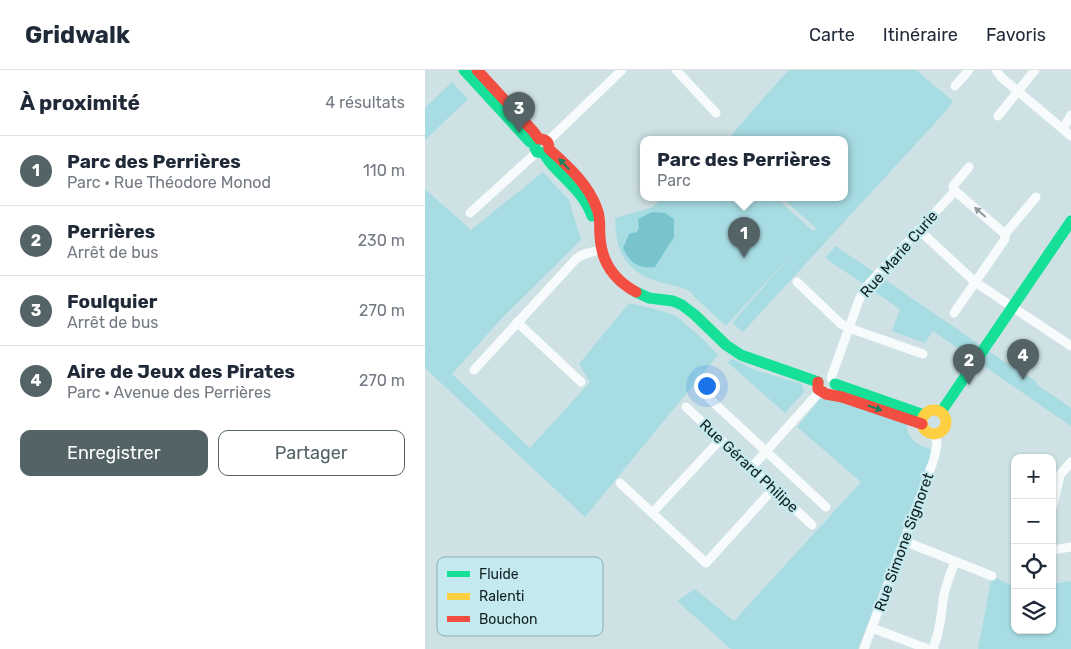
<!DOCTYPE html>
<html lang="fr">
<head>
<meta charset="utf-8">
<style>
	:root { --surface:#fff; --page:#f2f2f3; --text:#1f2937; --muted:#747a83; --line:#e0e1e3; --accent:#536366 }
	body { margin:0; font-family:Rubik,sans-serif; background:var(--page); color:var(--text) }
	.controls { position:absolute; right:15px; bottom:15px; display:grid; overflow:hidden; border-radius:10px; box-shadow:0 1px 4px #0004 }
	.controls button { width:45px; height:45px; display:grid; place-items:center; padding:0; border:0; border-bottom:1px solid var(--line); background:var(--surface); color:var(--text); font:25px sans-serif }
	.you { position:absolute; left:281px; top:315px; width:18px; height:18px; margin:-12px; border:4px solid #fff; border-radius:50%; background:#1a73e8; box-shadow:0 0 0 8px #1a73e833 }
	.badge { display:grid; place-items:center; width:32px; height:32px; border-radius:50%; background:var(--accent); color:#fff; font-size:16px; font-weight:700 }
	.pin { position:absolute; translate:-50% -41px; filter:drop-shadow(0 1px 2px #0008) }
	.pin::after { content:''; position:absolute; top:26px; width:18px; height:15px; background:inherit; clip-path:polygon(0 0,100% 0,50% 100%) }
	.popup { position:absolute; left:215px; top:66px; width:208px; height:65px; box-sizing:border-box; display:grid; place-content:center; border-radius:10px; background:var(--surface); filter:drop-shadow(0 1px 4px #0005); font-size:16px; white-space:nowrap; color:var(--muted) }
	.popup b { font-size:19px; color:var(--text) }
	.popup::after { content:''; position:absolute; left:50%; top:100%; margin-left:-10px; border:10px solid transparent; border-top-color:var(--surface) }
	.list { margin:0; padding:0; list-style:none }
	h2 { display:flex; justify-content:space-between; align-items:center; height:65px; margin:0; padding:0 20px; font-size:21px }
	h2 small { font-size:16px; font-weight:400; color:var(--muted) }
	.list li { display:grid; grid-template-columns:32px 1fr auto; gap:15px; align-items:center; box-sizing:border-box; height:70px; padding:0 20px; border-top:1px solid var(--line) }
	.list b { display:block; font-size:19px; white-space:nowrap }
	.list p { margin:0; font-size:16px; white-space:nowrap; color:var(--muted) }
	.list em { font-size:16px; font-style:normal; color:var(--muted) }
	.actions { display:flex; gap:10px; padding:15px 20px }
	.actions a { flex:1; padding:11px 0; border:1px solid var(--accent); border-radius:10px; text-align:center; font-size:18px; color:var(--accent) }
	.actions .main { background:var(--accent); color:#fff }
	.icon { flex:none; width:28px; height:28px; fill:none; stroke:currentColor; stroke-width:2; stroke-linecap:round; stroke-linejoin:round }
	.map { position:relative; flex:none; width:646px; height:579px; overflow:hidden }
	header { display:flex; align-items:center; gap:30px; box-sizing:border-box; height:70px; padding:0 25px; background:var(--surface); border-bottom:1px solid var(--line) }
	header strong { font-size:24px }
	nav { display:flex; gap:28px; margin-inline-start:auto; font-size:18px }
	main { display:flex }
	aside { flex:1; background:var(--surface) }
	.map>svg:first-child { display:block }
	.green { fill:#a7dce3 }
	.water { fill:#79c4cc }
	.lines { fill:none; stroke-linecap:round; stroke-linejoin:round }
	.street { stroke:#f8fbfb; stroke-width:9 }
	.fast { stroke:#16e098; stroke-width:11 }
	.slow { stroke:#ffcf43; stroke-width:11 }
	.jam { stroke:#f24e42; stroke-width:11 }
	.oneway { fill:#14805c }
	.oneway2 { fill:#909899 }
	.labels { text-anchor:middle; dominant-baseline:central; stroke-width:4.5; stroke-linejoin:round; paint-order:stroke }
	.street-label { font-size:15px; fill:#111f21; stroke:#c4eaef }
	.key { fill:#c4eaef; stroke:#8eadb1; stroke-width:1 }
	.key-label { font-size:14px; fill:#111f21 }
</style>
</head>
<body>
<header>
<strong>Gridwalk</strong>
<nav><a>Carte</a><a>Itinéraire</a><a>Favoris</a></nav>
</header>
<main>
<aside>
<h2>À proximité<small>4 résultats</small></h2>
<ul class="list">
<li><span class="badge">1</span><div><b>Parc des Perrières</b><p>Parc · Rue Théodore Monod</p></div><em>110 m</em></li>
<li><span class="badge">2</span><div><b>Perrières</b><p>Arrêt de bus</p></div><em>230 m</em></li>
<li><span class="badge">3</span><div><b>Foulquier</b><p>Arrêt de bus</p></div><em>270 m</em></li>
<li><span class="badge">4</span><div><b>Aire de Jeux des Pirates</b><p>Parc · Avenue des Perrières</p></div><em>270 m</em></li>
</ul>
<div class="actions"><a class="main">Enregistrer</a><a>Partager</a></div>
</aside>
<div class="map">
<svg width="646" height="579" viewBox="0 0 646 579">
	<rect width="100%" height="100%" fill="#cee2e5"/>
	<g class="green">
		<path d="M364,0H491L528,31L522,40L318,262L307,253L368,183L301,256C292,248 284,240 275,232C271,229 268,224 264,221C254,215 244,215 234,212C199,201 191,182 190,148L226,138L239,127H353L359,135L388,161L392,159L356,127H419V69H303L341,25Z"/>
		<polygon points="27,12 43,29 0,70 0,38"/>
		<polygon points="118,102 144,130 156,170 76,249 27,304 105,378 165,312 154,294 204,233 234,240 251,246 279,270 293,285 160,447 0,298 0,119 46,160"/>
		<polygon points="411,176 590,299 591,298 612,312 611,314 646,338 646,356 508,261 500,273 467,261 475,239 400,188"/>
		<polygon points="308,289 330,300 377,314 379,322 360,343 302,292"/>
		<path d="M409,327L482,353C481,370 494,376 509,380L433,579H306L252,531L270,519L309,551L436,412L372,357L395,329Z"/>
		<polygon points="567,506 590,517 590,560 627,560 627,514 646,511 646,579 553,579"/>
	</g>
	<path class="water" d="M227,142L240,143L249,149V167L230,197C213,199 205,193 198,178L204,164L212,162L214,157L213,149Z"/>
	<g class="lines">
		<g class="street">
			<polyline points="251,0 291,43"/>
			<polyline points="571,0 576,7 646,66"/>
			<polyline points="530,16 544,0"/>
			<polyline points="573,46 610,0"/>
			<polyline points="638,59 646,45"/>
			<polyline points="123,71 197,0"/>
			<polyline points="544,97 528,116 530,121 580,164"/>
			<polyline points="45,143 112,82"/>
			<polyline points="494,160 550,212 646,276"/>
			<polyline points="372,212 416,254 424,258 498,284"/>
			<polyline points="529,243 580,169 580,164 611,127"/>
			<polyline points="92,252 156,312"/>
			<path d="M49,300L151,189C158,183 167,182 176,180"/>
			<polyline points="406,308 434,230 440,218 530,121"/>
			<polyline points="275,320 401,437"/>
			<polyline points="261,337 387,455"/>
			<polyline points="326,398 395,321"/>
			<polyline points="195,413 281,493 348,419"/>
			<polyline points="627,439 635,405 646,392"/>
			<polyline points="227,443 295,370"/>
			<polyline points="479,471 567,506"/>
			<polyline points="627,480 646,477"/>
			<polyline points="447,558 503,579"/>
			<polyline points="439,579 509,389 512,374 510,364"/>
			<path d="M509,579V576C515,559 516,547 518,530C520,517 525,504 530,492"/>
		</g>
		<g class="fast">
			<path d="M39,0L105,72L110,74V78L112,82L119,83C123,92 130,98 137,105C149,117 161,129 167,146"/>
			<polyline points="211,222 224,228 248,231 257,235 270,245 301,275 316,285 393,312"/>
			<polyline points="410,314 499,345"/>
			<polyline points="516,342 646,151"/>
		</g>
		<circle class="slow" cx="509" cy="352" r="12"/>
		<g class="jam">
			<path d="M52,0L108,61L114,69C121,69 124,72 124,79C143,96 164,115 172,139C176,148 174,156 175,166C176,191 189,210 211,222"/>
			<polyline points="393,312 393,319 401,324 417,327 497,354"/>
		</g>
	</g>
	<defs><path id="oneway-solid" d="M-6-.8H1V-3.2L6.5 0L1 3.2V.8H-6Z" transform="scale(1.25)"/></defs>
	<g class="oneway">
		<use href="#oneway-solid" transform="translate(139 94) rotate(-133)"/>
		<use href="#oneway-solid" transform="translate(450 338) rotate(19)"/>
	</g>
	<use class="oneway2" href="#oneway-solid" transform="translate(555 142) rotate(-139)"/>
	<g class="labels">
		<g class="street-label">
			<text transform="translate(474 184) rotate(-49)">Rue Marie Curie</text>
			<text transform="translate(324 396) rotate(43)">Rue Gérard Philipe</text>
			<text transform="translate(479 472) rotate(-70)">Rue Simone Signoret</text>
		</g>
	</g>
	<rect x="12" y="487" width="166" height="79" rx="8" class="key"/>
	<rect x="22" y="501" width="23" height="6" fill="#16e098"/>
	<rect x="22" y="523" width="23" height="7" fill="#ffcf43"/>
	<rect x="22" y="546" width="23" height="6" fill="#f24e42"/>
	<g class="key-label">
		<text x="54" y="509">Fluide</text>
		<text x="54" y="531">Ralenti</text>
		<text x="54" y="554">Bouchon</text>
	</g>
</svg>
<div class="controls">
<button>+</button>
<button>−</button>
<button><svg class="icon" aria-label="locate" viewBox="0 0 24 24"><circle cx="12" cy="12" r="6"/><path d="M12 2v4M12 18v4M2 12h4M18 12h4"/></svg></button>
<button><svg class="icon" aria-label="layers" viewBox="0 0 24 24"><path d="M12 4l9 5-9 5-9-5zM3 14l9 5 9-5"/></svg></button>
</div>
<div class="you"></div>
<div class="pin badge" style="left:319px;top:188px">1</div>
<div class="popup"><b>Parc des Perrières</b>Parc</div>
<div class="pin badge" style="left:544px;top:315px">2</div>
<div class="pin badge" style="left:94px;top:63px">3</div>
<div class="pin badge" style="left:598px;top:310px">4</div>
</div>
</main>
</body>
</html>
